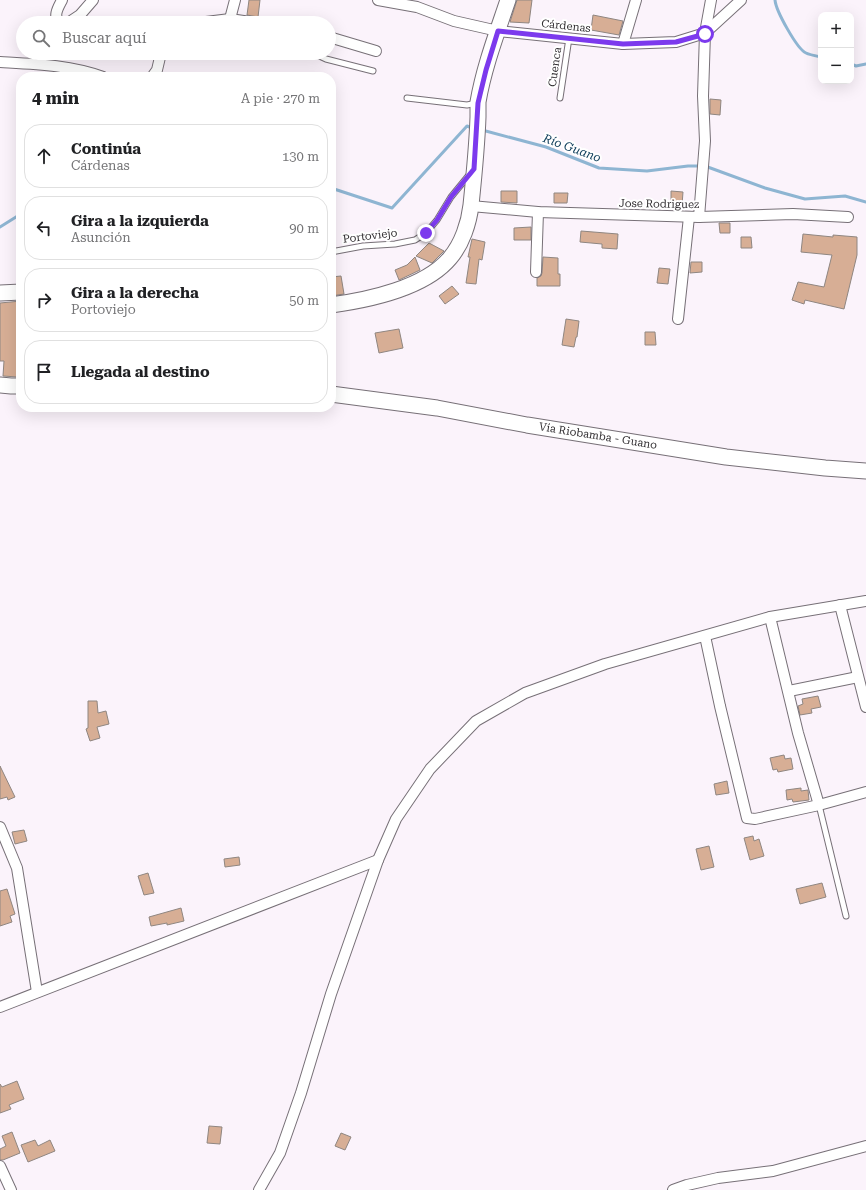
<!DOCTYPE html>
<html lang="es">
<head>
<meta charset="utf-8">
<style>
	:root { --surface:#fff; --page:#f6f6f6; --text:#202124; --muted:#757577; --line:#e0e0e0 }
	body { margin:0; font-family:"Roboto Serif",serif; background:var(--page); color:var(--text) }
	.controls { position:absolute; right:12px; top:12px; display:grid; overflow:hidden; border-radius:8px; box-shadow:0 4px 16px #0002 }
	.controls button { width:36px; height:36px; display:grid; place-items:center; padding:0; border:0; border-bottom:1px solid var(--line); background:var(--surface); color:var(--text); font:20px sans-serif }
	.stop { position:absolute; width:12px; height:12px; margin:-9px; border:3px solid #7c3aed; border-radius:50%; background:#fff }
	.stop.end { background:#7c3aed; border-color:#fff; box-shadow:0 1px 4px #0008 }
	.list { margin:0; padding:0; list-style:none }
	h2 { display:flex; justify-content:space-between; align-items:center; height:52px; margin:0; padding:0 16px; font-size:17px }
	h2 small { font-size:13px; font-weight:400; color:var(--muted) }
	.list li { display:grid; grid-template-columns:26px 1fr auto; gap:12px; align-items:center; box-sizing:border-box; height:64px; margin:0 8px 8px; padding:0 8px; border:1px solid var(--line); border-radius:16px }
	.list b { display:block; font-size:15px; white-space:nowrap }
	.list p { margin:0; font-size:13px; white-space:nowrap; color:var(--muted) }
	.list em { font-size:13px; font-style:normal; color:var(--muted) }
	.icon { flex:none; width:22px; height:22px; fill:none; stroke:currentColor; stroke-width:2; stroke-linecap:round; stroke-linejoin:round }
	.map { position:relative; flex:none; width:866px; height:1190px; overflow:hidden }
	.search { position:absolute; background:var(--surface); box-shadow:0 4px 16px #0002; left:16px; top:16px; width:320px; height:44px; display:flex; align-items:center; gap:10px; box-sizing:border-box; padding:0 14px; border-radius:22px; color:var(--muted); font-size:15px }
	.panel { position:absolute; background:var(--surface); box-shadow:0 4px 16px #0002; left:16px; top:72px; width:320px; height:340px; border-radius:16px }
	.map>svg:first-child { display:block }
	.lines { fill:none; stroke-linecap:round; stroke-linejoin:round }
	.stream { stroke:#8eb5d2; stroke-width:3 }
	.building { fill:#d7ae95; stroke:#8f8681 }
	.lane-casing { stroke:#777077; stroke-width:7 }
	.street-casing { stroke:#777077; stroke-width:12 }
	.secondary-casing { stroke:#777077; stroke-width:17 }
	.lane { stroke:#fff; stroke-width:5 }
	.street { stroke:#fff; stroke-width:10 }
	.secondary { stroke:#fff; stroke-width:15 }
	.route { stroke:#7c3aed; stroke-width:5 }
	.labels { text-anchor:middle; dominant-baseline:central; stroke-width:4; stroke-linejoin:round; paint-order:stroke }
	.street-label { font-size:11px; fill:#322f32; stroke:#fff }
	.water-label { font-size:12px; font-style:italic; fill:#093957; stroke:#fff }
</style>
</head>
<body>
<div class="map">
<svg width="866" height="1190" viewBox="0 0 866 1190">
	<rect width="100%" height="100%" fill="#fbf3fb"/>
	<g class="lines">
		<g class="stream">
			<path d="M775,0C776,11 797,49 806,53C810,55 816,56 821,57"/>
			<polyline points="851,64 856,66 866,64"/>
			<polyline points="482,130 546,147 599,168 647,171 688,166 705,166 765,188 805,199 845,196 866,202"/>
			<polyline points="331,188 392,208 467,126 472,128"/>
			<polyline points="0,227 16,217 21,215"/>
		</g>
	</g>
	<g class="building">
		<polygon points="249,0 260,0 258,17 247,15"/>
		<polygon points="517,0 532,0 529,23 510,22"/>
		<polygon points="593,15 623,21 619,35 591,30"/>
		<polygon points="710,99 721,100 720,115 710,114"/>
		<polygon points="501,191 517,191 517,203 501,202"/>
		<polygon points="671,191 683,192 682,205 671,205"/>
		<polygon points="554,193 568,193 567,203 554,203"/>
		<polygon points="719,223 730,223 730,233 720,233"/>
		<polygon points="531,227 531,240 514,240 514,228"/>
		<polygon points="581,231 618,234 617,249 602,248 602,244 580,242"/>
		<polygon points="803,234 833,237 833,235 857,237 857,255 844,309 805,300 804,304 792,300 798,282 824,287 832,255 801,252"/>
		<polygon points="741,237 751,237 752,248 741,248"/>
		<polygon points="472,239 485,242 482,260 479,259 476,284 466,283 470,257 468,257"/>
		<polygon points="429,243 444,251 432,263 416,256"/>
		<polygon points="415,257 420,270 399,280 395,270 407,265"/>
		<polygon points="543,257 558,258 558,274 560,274 560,286 537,286 537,278 541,276 542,273"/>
		<polygon points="691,262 702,262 702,272 690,273"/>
		<polygon points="659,268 670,269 668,284 657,283"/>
		<polygon points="341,276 344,294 331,296 331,277"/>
		<polygon points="452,286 459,294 445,304 439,296"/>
		<polygon points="21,301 21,366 17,377 3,376 4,361 0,361 0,303"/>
		<polygon points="566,319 579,321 577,337 576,337 574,347 562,345"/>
		<polygon points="399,329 403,348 379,353 375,333"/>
		<polygon points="645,332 655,332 656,345 645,345"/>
		<polygon points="818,696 821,707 811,709 812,713 800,715 798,706 803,704 802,699"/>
		<polygon points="88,701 97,701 98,713 106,711 109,724 97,727 100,738 90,741 86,729 88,728"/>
		<polygon points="784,755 785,759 791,758 793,769 778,772 777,769 773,770 770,758"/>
		<polygon points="0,766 15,797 8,800 7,797 0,799"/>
		<polygon points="727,781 729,793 716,795 714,784"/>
		<polygon points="801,788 801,791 808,790 809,800 793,802 792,799 787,800 786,790"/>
		<polygon points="24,830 27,841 15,844 12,832"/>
		<polygon points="753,836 754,841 759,839 764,856 750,860 744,838"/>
		<polygon points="709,846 714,867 701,870 696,849"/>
		<polygon points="239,857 240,865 225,867 224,859"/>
		<polygon points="148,873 154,893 144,895 138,876"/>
		<polygon points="822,883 826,897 800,904 796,889"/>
		<polygon points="7,889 15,914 10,916 12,922 0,926 0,891"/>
		<polygon points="181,908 184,921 167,925 167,923 151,926 149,917"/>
		<polygon points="17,1081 24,1099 9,1105 11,1109 0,1113 0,1084 2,1087"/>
		<polygon points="209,1126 222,1127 220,1144 207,1143"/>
		<polygon points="12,1132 20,1153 3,1160 0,1160 0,1149 6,1146 2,1136"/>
		<polygon points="341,1133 351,1137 345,1150 335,1146"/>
		<polygon points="35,1140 38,1146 50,1140 55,1151 28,1162 21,1145"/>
	</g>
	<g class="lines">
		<defs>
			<g id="lane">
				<polyline points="313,53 326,59 373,71"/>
				<polyline points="407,98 467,105 477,103"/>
				<polyline points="560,98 569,38"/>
				<polyline points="331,252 363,246 395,244 415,240 426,233 437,220 451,197 469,175"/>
				<polyline points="819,805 846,916"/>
			</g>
			<g id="street">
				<polyline points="378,0 417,7 454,21 498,31 623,44 676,42 705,33 741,0"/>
				<polyline points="230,19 235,0"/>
				<path d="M59,23C53,15 58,8 62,0"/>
				<polyline points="68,23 80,15 93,0"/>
				<polyline points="198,23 230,19 257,23"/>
				<polyline points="329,37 376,51"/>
				<polyline points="623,44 636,0"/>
				<path d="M0,62C35,64 70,65 103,77"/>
				<polyline points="152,77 157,70 161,53"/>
				<polyline points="471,206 538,212 699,217 793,214 848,217"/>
				<polyline points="699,217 705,141 703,96 705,33 711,0"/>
				<polyline points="536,272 538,212"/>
				<polyline points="678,319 689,217"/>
				<polyline points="840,605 866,707"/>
				<polyline points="770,617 798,733 819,805"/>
				<polyline points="705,636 720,706 747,818 755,819 819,805 866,792"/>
				<polyline points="789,691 858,677"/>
				<polyline points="0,827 17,868 37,992"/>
				<polyline points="0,1007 378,860"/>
				<polyline points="0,1166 11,1190"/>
				<polyline points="259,1190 280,1153 301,1093 331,994 378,860 396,819 430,769 476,721 525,693 605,664 770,617 866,601"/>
				<polyline points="673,1190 687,1185 718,1178 773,1171 866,1146"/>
			</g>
			<g id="secondary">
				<polyline points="0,293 21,292"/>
				<path d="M331,305C368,300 425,288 450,258C462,244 469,223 471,205C474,176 477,146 478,117C478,112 478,107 478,102C484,67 497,33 508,0"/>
				<polyline points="0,385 11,386 21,386"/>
				<polyline points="331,394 437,408 527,425 726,457 825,468 866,471"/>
			</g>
		</defs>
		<use href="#lane" class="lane-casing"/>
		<use href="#street" class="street-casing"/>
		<use href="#secondary" class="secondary-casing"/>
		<use href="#lane" class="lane"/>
		<use href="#street" class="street"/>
		<use href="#secondary" class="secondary"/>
	</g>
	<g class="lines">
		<polyline class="route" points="426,233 437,220 451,197 474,169 478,103 486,70 498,31 623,44 676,42 705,34"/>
	</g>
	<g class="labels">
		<g class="street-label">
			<text transform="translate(566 26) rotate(6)">Cárdenas</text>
			<text transform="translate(555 67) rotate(-82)">Cuenca</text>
			<text transform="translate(659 204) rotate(1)">Jose Rodriguez</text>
			<text transform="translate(370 236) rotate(-7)">Portoviejo</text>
			<text transform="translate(598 436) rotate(9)">Vía Riobamba - Guano</text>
		</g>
		<g class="water-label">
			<text transform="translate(572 148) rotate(20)">Río Guano</text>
		</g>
	</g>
</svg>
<div class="controls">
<button>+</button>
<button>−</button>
</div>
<div class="stop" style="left:705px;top:34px"></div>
<div class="stop end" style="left:426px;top:233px"></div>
<div class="search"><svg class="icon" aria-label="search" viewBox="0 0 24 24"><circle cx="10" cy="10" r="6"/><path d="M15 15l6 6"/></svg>Buscar aquí</div>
<section class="panel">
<h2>4 min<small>A pie · 270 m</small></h2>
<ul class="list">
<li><svg class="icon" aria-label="ahead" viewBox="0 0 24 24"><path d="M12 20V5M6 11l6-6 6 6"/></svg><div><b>Continúa</b><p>Cárdenas</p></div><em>130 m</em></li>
<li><svg class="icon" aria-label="left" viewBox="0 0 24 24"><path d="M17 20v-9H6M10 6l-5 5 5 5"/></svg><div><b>Gira a la izquierda</b><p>Asunción</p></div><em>90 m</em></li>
<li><svg class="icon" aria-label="right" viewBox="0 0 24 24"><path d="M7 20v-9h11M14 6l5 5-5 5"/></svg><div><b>Gira a la derecha</b><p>Portoviejo</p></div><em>50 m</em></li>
<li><svg class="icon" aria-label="arrive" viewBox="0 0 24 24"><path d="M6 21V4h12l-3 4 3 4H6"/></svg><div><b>Llegada al destino</b></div></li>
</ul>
</section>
</div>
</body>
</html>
